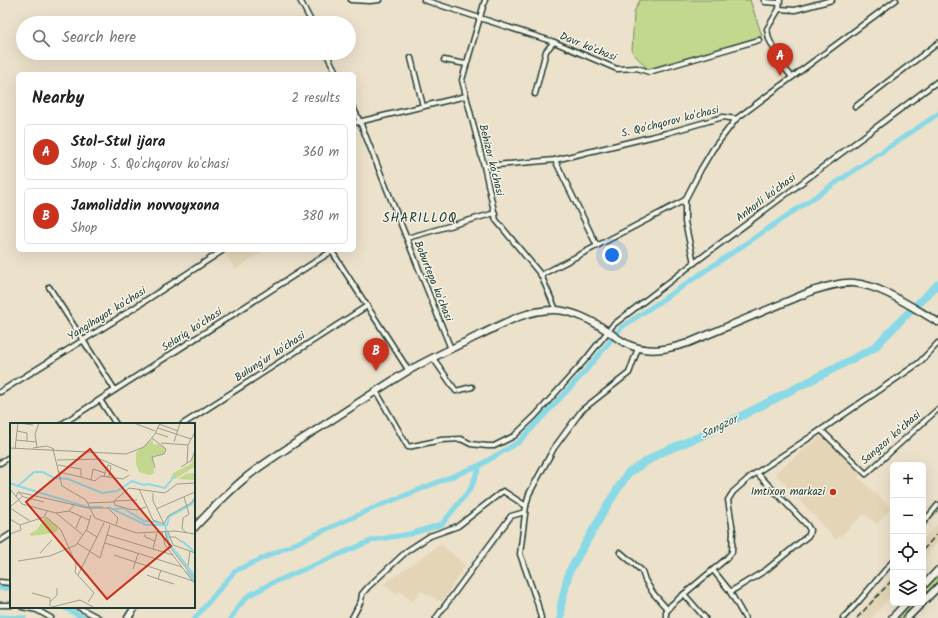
<!DOCTYPE html>
<html lang="en">
<head>
<meta charset="utf-8">
<style>
	:root { --surface:#fff; --page:#f6f6f6; --text:#222; --muted:#767676; --line:#e0e0e0; --accent:#c8321e }
	body { margin:0; font-family:Kalam,sans-serif; background:var(--page); color:var(--text) }
	.controls { position:absolute; right:12px; bottom:12px; display:grid; overflow:hidden; border-radius:6px; box-shadow:0 4px 16px #0002 }
	.controls button { width:36px; height:36px; display:grid; place-items:center; padding:0; border:0; border-bottom:1px solid var(--line); background:var(--surface); color:var(--text); font:20px sans-serif }
	.you { position:absolute; left:612px; top:255px; width:14px; height:14px; margin:-10px; border:3px solid #fff; border-radius:50%; background:#1a73e8; box-shadow:0 0 0 6px #1a73e833 }
	.badge { display:grid; place-items:center; width:26px; height:26px; border-radius:50%; background:var(--accent); color:#fff; font-size:13px; font-weight:700 }
	.pin { position:absolute; translate:-50% -33px; filter:drop-shadow(0 1px 2px #0008) }
	.pin::after { content:''; position:absolute; top:21px; width:14px; height:12px; background:inherit; clip-path:polygon(0 0,100% 0,50% 100%) }
	.list { margin:0; padding:0; list-style:none }
	h2 { display:flex; justify-content:space-between; align-items:center; height:52px; margin:0; padding:0 16px; font-size:17px }
	h2 small { font-size:13px; font-weight:400; color:var(--muted) }
	.list li { display:grid; grid-template-columns:26px 1fr auto; gap:12px; align-items:center; box-sizing:border-box; height:56px; margin:0 8px 8px; padding:0 8px; border:1px solid var(--line); border-radius:6px }
	.list b { display:block; font-size:15px; white-space:nowrap }
	.list p { margin:0; font-size:13px; white-space:nowrap; color:var(--muted) }
	.list em { font-size:13px; font-style:normal; color:var(--muted) }
	.icon { flex:none; width:22px; height:22px; fill:none; stroke:currentColor; stroke-width:2; stroke-linecap:round; stroke-linejoin:round }
	.map { position:relative; flex:none; width:938px; height:618px; overflow:hidden }
	.search { position:absolute; background:var(--surface); box-shadow:0 4px 16px #0002; left:16px; top:16px; width:340px; height:44px; display:flex; align-items:center; gap:10px; box-sizing:border-box; padding:0 14px; border-radius:22px; color:var(--muted); font-size:15px }
	.panel { position:absolute; background:var(--surface); box-shadow:0 4px 16px #0002; left:16px; top:72px; width:340px; height:180px; border-radius:6px }
	.map>svg:first-child { display:block }
	.built { fill:#e4d5b7 }
	.green { fill:#c2d88e; stroke:#708a61 }
	.lines { fill:none; stroke-linecap:round; stroke-linejoin:round }
	.canal { stroke:#89d9e6; stroke-width:5 }
	.river { stroke:#89d9e6; stroke-width:8 }
	.minor-casing { stroke:#1f3d34; stroke-width:7 }
	.primary-casing { stroke:#1f3d34; stroke-width:9 }
	.minor { stroke:#f7f3e8; stroke-width:4 }
	.primary { stroke:#f7f3e8; stroke-width:6 }
	.rail { stroke:#1f3d34; stroke-width:1.5; stroke-dasharray:6 3; stroke-linecap:butt }
	.poi-dot { fill:#c8321e; stroke:#f7f3e8; stroke-width:1.5 }
	.labels { text-anchor:middle; dominant-baseline:central; stroke-width:3; stroke-linejoin:round; paint-order:stroke }
	.street-label { font-size:11px; fill:#1f3d34; stroke:#f7f3e8 }
	.poi-label { font-size:11px; fill:#1f3d34; stroke:#f7f3e8; text-anchor:end }
	.water-label { font-size:12px; font-style:italic; fill:#345c58; stroke:#f7f3e8 }
	.quarter-label { font-size:13px; letter-spacing:1px; fill:#1f3d34; stroke:#f7f3e8 }
	.inset-river { fill:none; stroke:#89d9e6; stroke-width:2 }
	.inset-road { fill:none; stroke:#9a9f8f; stroke-width:1 }
	.view { fill:#c8321e; fill-opacity:0.15; stroke:#c8321e; stroke-width:2 }
	.inset-edge { fill:none; stroke:#1f3d34; stroke-width:2 }
</style>
</head>
<body>
<div class="map">
<svg width="938" height="618" viewBox="0 0 938 618">
	<rect width="100%" height="100%" fill="#ece1cb"/>
	<filter id="ink" filterUnits="userSpaceOnUse"><feTurbulence type="fractalNoise" baseFrequency=".025" numOctaves="2"/><feDisplacementMap in="SourceGraphic" scale="8" xChannelSelector="R" yChannelSelector="G"/><feConvolveMatrix kernelMatrix="1 2 1 2 8 2 1 2 1" color-interpolation-filters="sRGB"/></filter>
	<g filter="url(#ink)">
		<g class="built">
			<polygon points="223,250 266,250 235,269"/>
			<polygon points="822,435 862,472 858,477 891,508 877,524 864,514 836,540 775,473"/>
			<polygon points="938,523 938,542 923,559 923,540"/>
			<polygon points="441,544 465,565 442,602 421,591 413,602 400,591 397,595 384,584"/>
			<polygon points="893,575 893,593 871,618 855,618"/>
		</g>
		<g class="green">
			<polygon points="640,0 750,0 762,36 648,69 632,52 634,12"/>
			<polygon points="938,576 938,581 923,597 923,592"/>
			<polygon points="912,603 917,603 903,618 897,618"/>
		</g>
		<g class="lines">
			<g class="canal">
				<polyline points="0,588 11,588"/>
				<polyline points="63,607 84,618"/>
				<polyline points="0,617 24,618"/>
				<polyline points="195,618 235,571 369,510 480,465 519,442 582,375 622,327 938,114"/>
				<polyline points="231,618 238,607 248,596 272,583 373,540 410,534 442,524 471,488 480,465"/>
			</g>
			<polyline class="river" points="561,618 561,605 569,572 608,504 628,473 660,453 706,434 874,348 899,322 938,284"/>
			<defs>
				<g id="minor">
					<polyline points="300,0 312,23"/>
					<polyline points="351,0 370,1 379,0"/>
					<polyline points="424,0 554,42 617,69 637,68 649,72 759,40"/>
					<polyline points="485,0 462,80 484,166 496,220 541,275 556,310"/>
					<polyline points="764,0 765,2 779,3"/>
					<polyline points="780,0 779,9 767,29 769,39 782,65 792,77"/>
					<polyline points="779,9 795,10 832,0"/>
					<polyline points="326,53 337,74"/>
					<polyline points="411,58 423,106"/>
					<polyline points="444,60 466,64"/>
					<polyline points="535,94 546,51 554,42"/>
					<polyline points="855,107 938,43"/>
					<polyline points="354,109 360,122 451,349"/>
					<polyline points="354,123 466,96"/>
					<polyline points="555,160 597,246"/>
					<polyline points="484,166 555,160 667,133 723,117 736,119 896,0"/>
					<polyline points="407,238 495,213"/>
					<polyline points="331,250 409,371"/>
					<polyline points="694,263 685,222 685,200 701,169 713,149 736,119"/>
					<polyline points="541,275 685,200"/>
					<polyline points="49,287 115,390"/>
					<polyline points="433,358 456,391 472,387"/>
					<polyline points="376,391 408,447 441,440 461,439 471,444 487,446 494,446 514,436 535,416 586,359 613,325 694,263 938,81"/>
					<polyline points="0,392 114,321 222,251"/>
					<polyline points="100,400 116,424"/>
					<polyline points="62,424 332,251"/>
					<polyline points="183,424 367,306"/>
					<polyline points="821,430 919,363 938,343"/>
					<polyline points="0,463 11,456"/>
					<polyline points="923,523 938,505"/>
					<polyline points="0,541 11,534"/>
					<polyline points="620,552 642,571 645,580 653,593 668,610"/>
					<polyline points="713,570 729,590 745,618"/>
					<polyline points="0,582 11,583"/>
					<polyline points="730,592 766,570 809,535 810,530 807,525 757,473"/>
					<polyline points="684,594 705,618"/>
					<polyline points="0,605 11,605"/>
					<polyline points="22,607 37,610 51,618"/>
					<polyline points="78,607 99,618"/>
					<polyline points="352,618 361,601 362,594 368,587 407,551 430,536 458,526 503,491 526,506"/>
					<polyline points="436,618 511,516 525,512"/>
					<polyline points="541,618 537,602 520,554 526,506 529,494 554,448 582,410 629,373 638,348"/>
					<polyline points="666,618 666,612 671,605 726,559 732,552 733,531 728,500 733,492 750,477 821,430 866,474 938,409"/>
					<polyline points="843,618 859,601 893,561"/>
				</g>
				<g id="primary">
					<path d="M194,528C210,511 226,494 244,479C269,459 297,442 324,425C352,407 380,388 408,371C432,357 457,346 482,334C504,323 527,310 553,310C572,310 593,321 609,332C616,337 623,343 632,346C651,353 669,349 688,343L812,291C825,287 840,282 854,283C883,286 913,308 938,322"/>
					<polyline points="923,586 938,570"/>
					<polyline points="923,602 938,587"/>
					<polyline points="128,618 135,607"/>
					<polyline points="892,618 906,603"/>
					<polyline points="907,618 922,603"/>
				</g>
			</defs>
			<use href="#minor" class="minor-casing"/>
			<use href="#primary" class="primary-casing"/>
			<use href="#minor" class="minor"/>
			<use href="#primary" class="primary"/>
			<g class="rail">
				<polyline points="923,550 938,533"/>
				<polyline points="857,618 893,579"/>
			</g>
		</g>
	</g>
	<circle class="poi-dot" cx="833" cy="492" r="4"/>
	<g class="labels">
		<g class="street-label">
			<text transform="translate(588 47) rotate(22)">Davr ko'chasi</text>
			<text transform="translate(670 122) rotate(-14)">S. Qo'chqorov ko'chasi</text>
			<text transform="translate(491 160) rotate(76)">Behizor ko'chasi</text>
			<text transform="translate(766 198) rotate(-37)">Anhorli ko'chasi</text>
			<text transform="translate(433 281) rotate(68)">Boburtepa ko'chasi</text>
			<text transform="translate(107 314) rotate(-32)">Yangihayot ko'chasi</text>
			<text transform="translate(192 330) rotate(-33)">Selariq ko'chasi</text>
			<text transform="translate(270 357) rotate(-33)">Bulung'ur ko'chasi</text>
			<text transform="translate(891 438) rotate(-41)">Sangzor ko'chasi</text>
		</g>
		<g class="poi-label">
			<text x="825" y="492">Imtixon markazi</text>
		</g>
		<g class="water-label">
			<text transform="translate(719 427) rotate(-26)">Sangzor</text>
		</g>
		<g class="quarter-label">
			<text x="420" y="218">SHARILLOQ</text>
		</g>
	</g>
	<g transform="translate(10 423)">
		<rect width="185" height="185" fill="#ece1cb"/>
		<path d="M143,16V22L148,21L155,25L154,31L143,33L144,50L140,52L129,49L126,41V29ZM185,29L184,44L165,56L161,55L163,50L181,41ZM185,50V57L168,56L176,51ZM35,94L48,103V107L44,110L21,113L19,111L27,107Z" fill="#c2d88e"/>
		<path class="inset-river" d="M0,60L8,63L24,49H33L44,55L58,56L92,70L107,68L122,58L133,62L138,61L155,65L165,52M8,63L77,84H93M98,84L136,102H157L159,94L182,81L185,76M104,86L113,85L134,98L146,99L151,103M155,102L159,120L185,153M172,118L185,129M176,148L185,159"/>
		<path class="inset-road" d="M8,0L23,2M124,0L145,8M149,1L168,8M148,5L181,16M7,8L17,10V18M146,10L158,14M142,15L156,26L154,31L142,34L145,45M6,17L26,19M164,19L170,0M151,20L178,22M27,24L25,11L29,0M0,25L116,31L134,24L145,11L150,0M23,25L37,23L44,26M5,26L8,0M43,26L52,63L76,77L85,95L126,110L165,108L185,111M47,37L90,36L118,48M177,40L181,38L185,27M48,42L71,46V54L85,58L91,53L113,56L119,52M171,44L177,40L178,22L185,9M49,49L71,54M94,53L98,42L101,43L99,54M81,57L83,46L95,50M0,66L12,81L46,90L73,112M129,66L143,97L154,101M9,70L14,74L34,79M143,70V78L154,101M6,74L8,69L78,85H98L108,95L106,102M174,74L179,91L173,95L172,106L176,109M104,78L105,82L119,86L127,87L136,84M105,78L127,77M78,80L103,79L119,65L155,70L167,61L185,60M18,83L31,95M0,84L13,73M0,85L20,98M146,86L185,69M59,88L79,97M46,90L59,88L64,82M36,94L51,107L66,141L65,149L84,170L78,179M0,96L10,102L11,107L0,111M154,101L158,93L181,80L185,74M10,102L34,94L37,88M66,105L71,93M76,107L87,114M152,109L155,122L185,161M155,109L159,123L185,156M158,109L163,122L180,128M135,111V114L145,118M97,112L163,132M159,114H165L172,119M67,120L90,135L100,102M95,120L172,144M143,126L147,110M30,130L42,117M104,132L183,158M8,138L40,133L66,122L77,106L81,92M178,143L180,128L185,130M123,146L128,131M68,152L94,100M137,152L148,156L151,147M148,156L164,161M22,170L40,175V183M41,178L47,172V165M38,185L70,177L85,185"/>
		<path class="view" d="M80,26L161,123L97,176L16,79Z"/>
		<rect width="185" height="185" class="inset-edge"/>
	</g>
</svg>
<div class="controls">
<button>+</button>
<button>−</button>
<button><svg class="icon" aria-label="locate" viewBox="0 0 24 24"><circle cx="12" cy="12" r="6"/><path d="M12 2v4M12 18v4M2 12h4M18 12h4"/></svg></button>
<button><svg class="icon" aria-label="layers" viewBox="0 0 24 24"><path d="M12 4l9 5-9 5-9-5zM3 14l9 5 9-5"/></svg></button>
</div>
<div class="you"></div>
<div class="pin badge" style="left:780px;top:76px">A</div>
<div class="pin badge" style="left:376px;top:371px">B</div>
<div class="search"><svg class="icon" aria-label="search" viewBox="0 0 24 24"><circle cx="10" cy="10" r="6"/><path d="M15 15l6 6"/></svg>Search here</div>
<section class="panel">
<h2>Nearby<small>2 results</small></h2>
<ul class="list">
<li><span class="badge">A</span><div><b>Stol-Stul ijara</b><p>Shop · S. Qo'chqorov ko'chasi</p></div><em>360 m</em></li>
<li><span class="badge">B</span><div><b>Jamoliddin novvoyxona</b><p>Shop</p></div><em>380 m</em></li>
</ul>
</section>
</div>
</body>
</html>
